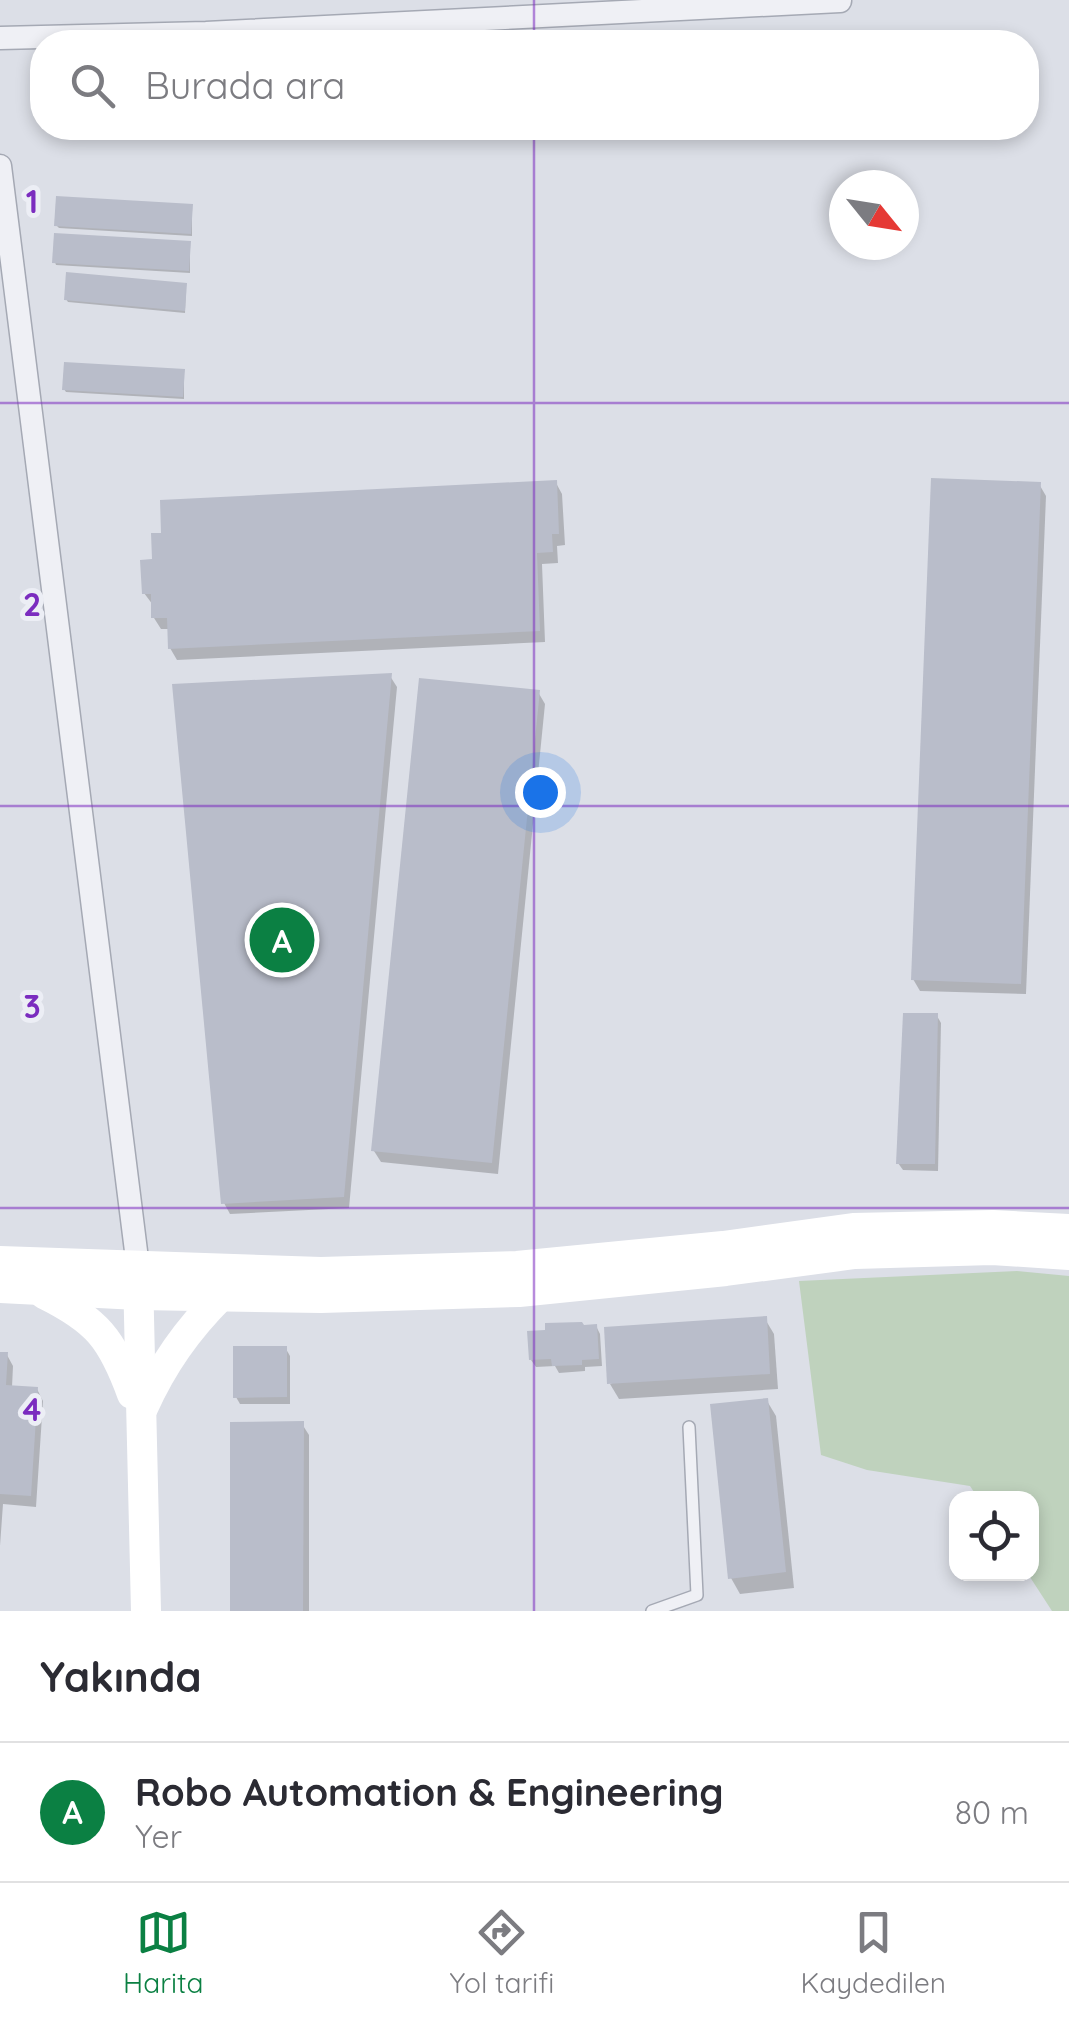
<!DOCTYPE html>
<html lang="tr">
<head>
<meta charset="utf-8">
<style>
	:root { --surface:#fff; --page:#f2f2f3; --text:#2b2b33; --muted:#7c7c81; --line:#e1e1e2; --accent:#0b8043 }
	body { margin:0; font-family:Quicksand,sans-serif; background:var(--page); color:var(--text) }
	.controls { position:absolute; right:30px; bottom:30px; display:grid; overflow:hidden; border-radius:20px; box-shadow:0 5px 15px #0003 }
	.controls button { width:90px; height:90px; display:grid; place-items:center; padding:0; border:0; border-bottom:2px solid var(--line); background:var(--surface); color:var(--text); font:50px sans-serif }
	.compass { position:absolute; left:829px; top:170px; width:90px; height:90px; border-radius:50%; background:var(--surface); box-shadow:0 5px 15px #0003; rotate:120deg }
	.you { position:absolute; left:540px; top:792px; width:35px; height:35px; margin:-25px; border:8px solid #fff; border-radius:50%; background:#1a73e8; box-shadow:0 0 0 15px #1a73e833 }
	.badge { display:grid; place-items:center; width:65px; height:65px; border-radius:50%; background:var(--accent); color:#fff; font-size:32px; font-weight:700 }
	.pin { position:absolute; translate:-50% -50%; border:5px solid #fff; box-shadow:0 2px 10px #0006 }
	.list { margin:0; padding:0; list-style:none }
	h2 { display:flex; justify-content:space-between; align-items:center; height:130px; margin:0; padding:0 40px; font-size:42px }
	h2 small { font-size:32px; font-weight:400; color:var(--muted) }
	.list li { display:grid; grid-template-columns:65px 1fr auto; gap:30px; align-items:center; box-sizing:border-box; height:140px; padding:0 40px; border-top:2px solid var(--line) }
	.list b { display:block; font-size:38px; white-space:nowrap }
	.list p { margin:0; font-size:32px; white-space:nowrap; color:var(--muted) }
	.list em { font-size:32px; font-style:normal; color:var(--muted) }
	.icon { flex:none; width:55px; height:55px; fill:none; stroke:currentColor; stroke-width:2; stroke-linecap:round; stroke-linejoin:round }
	.map { position:relative; flex:none; width:1069px; height:1611px; overflow:hidden }
	.search { position:absolute; background:var(--surface); box-shadow:0 5px 15px #0003; left:30px; right:30px; top:30px; height:110px; display:flex; align-items:center; gap:25px; box-sizing:border-box; padding:0 35px; border-radius:40px; color:var(--muted); font-size:38px }
	.sheet { height:270px; background:var(--surface) }
	nav { display:flex; justify-content:space-around; align-items:center; box-sizing:border-box; height:140px; border-top:2px solid var(--line); background:var(--surface); font-size:28px; color:var(--muted) }
	nav a { display:grid; justify-items:center; gap:5px }
	nav .on { color:var(--accent) }
	.map>svg:first-child { display:block }
	.green { fill:#bfd2bd }
	.shadow { fill:#0003 }
	.building { fill:#b9bdca }
	.lines { fill:none; stroke-linecap:round; stroke-linejoin:round }
	.service-casing { stroke:#a5a9b4; stroke-width:14 }
	.minor-casing { stroke:#a5a9b4; stroke-width:25 }
	.service { stroke:#eff0f5; stroke-width:11 }
	.minor { stroke:#eff0f5; stroke-width:22 }
	.secondary { stroke:#fff; stroke-width:30 }
	.grid { fill:none; stroke:#7b2cbf; stroke-width:2.5; stroke-opacity:0.55 }
	.grid-label { font-size:32px; text-anchor:middle; font-weight:bold; fill:#7b2cbf; stroke:#eceef5; stroke-width:10; stroke-linejoin:round; paint-order:stroke }
</style>
</head>
<body>
<div class="map">
<svg width="1069" height="1611" viewBox="0 0 1069 1611">
	<rect width="100%" height="100%" fill="#dcdfe7"/>
	<polygon class="green" points="1017,1271 1069,1276 1069,1611 1052,1611 1028,1574 1032,1574 1032,1498 978,1498 970,1486 867,1470 821,1455 799,1281"/>
	<g class="shadow">
		<polygon points="192,207 192,236 59,228 57,226"/>
		<polygon points="190,243 190,273 56,265 55,262"/>
		<polygon points="186,286 185,313 68,302 66,299"/>
		<polygon points="184,371 184,399 66,392 64,389"/>
		<polygon points="556,483 562,494 565,545 557,546 558,563 542,564 545,642 177,660 170,648 170,629 161,629 154,618 153,605 144,593"/>
		<polygon points="1039,484 1046,496 1026,994 920,991 913,979"/>
		<polygon points="390,676 397,687 349,1208 230,1214 224,1203"/>
		<polygon points="538,692 545,704 498,1174 381,1162 374,1151"/>
		<polygon points="937,1016 941,1023 938,1171 903,1170 898,1163"/>
		<polygon points="765,1319 774,1334 778,1389 619,1399 610,1384"/>
		<polygon points="596,1326 600,1334 602,1366 585,1367 585,1371 559,1373 555,1366 536,1367 531,1360"/>
		<polygon points="286,1349 290,1356 290,1404 240,1404 236,1397"/>
		<polygon points="0,1354 7,1355 13,1366 12,1387 37,1389 43,1401 36,1507 3,1504 0,1546"/>
		<polygon points="767,1401 776,1416 794,1588 740,1594 731,1578"/>
		<polygon points="302,1424 309,1435 309,1611 232,1611"/>
	</g>
	<g class="building">
		<polygon points="56,196 193,204 191,234 54,226"/>
		<polygon points="54,233 191,241 189,271 52,263"/>
		<polygon points="66,272 187,283 185,311 64,300"/>
		<polygon points="64,362 185,369 183,397 62,390"/>
		<polygon points="931,478 1041,482 1021,984 911,980"/>
		<polygon points="557,480 559,534 552,534 553,552 537,553 540,631 168,649 167,618 151,618 151,594 142,594 140,560 152,559 151,533 161,533 160,500"/>
		<polygon points="392,673 344,1197 221,1204 172,684"/>
		<polygon points="419,678 540,690 492,1163 371,1151"/>
		<polygon points="903,1013 938,1013 935,1164 896,1164"/>
		<polygon points="767,1316 770,1374 607,1384 604,1327"/>
		<polygon points="582,1322 584,1325 597,1324 599,1359 582,1360 582,1365 552,1366 551,1359 529,1360 527,1331 545,1330 545,1323"/>
		<polygon points="233,1346 287,1346 287,1397 233,1398"/>
		<polygon points="0,1352 8,1352 6,1385 38,1387 31,1496 0,1494"/>
		<polygon points="768,1398 786,1572 728,1579 710,1404"/>
		<polygon points="304,1421 303,1611 230,1611 230,1422"/>
	</g>
	<g class="lines">
		<defs>
			<polyline id="service" points="652,1611 697,1595 689,1427"/>
			<g id="minor">
				<polyline points="0,38 206,33 840,1"/>
				<polyline points="0,166 138,1267"/>
			</g>
		</defs>
		<use href="#service" class="service-casing"/>
		<use href="#minor" class="minor-casing"/>
		<use href="#service" class="service"/>
		<use href="#minor" class="minor"/>
		<g class="secondary">
			<polyline points="0,1261 321,1272 517,1266 723,1246 853,1228 993,1225 1069,1229"/>
			<polyline points="138,1275 146,1611"/>
			<polyline points="0,1288 138,1295 321,1298 519,1292 726,1271 855,1254 992,1250 1069,1255"/>
			<path d="M44,1294C97,1320 112,1339 132,1394"/>
			<path d="M143,1408C163,1364 187,1330 221,1296"/>
		</g>
	</g>
	<path class="grid" d="M534,0V42M534,128V1611M0,403H1069M0,806H1069M0,1208H1069"/>
	<g class="grid-label">
		<text x="32" y="213">1</text>
		<text x="32" y="616">2</text>
		<text x="32" y="1018">3</text>
		<text x="32" y="1421">4</text>
	</g>
</svg>
<div class="controls">
<button><svg class="icon" aria-label="locate" viewBox="0 0 24 24"><circle cx="12" cy="12" r="6"/><path d="M12 2v4M12 18v4M2 12h4M18 12h4"/></svg></button>
</div>
<svg class="compass" viewBox="-18 -18 36 36"><path d="M0-13l5 13h-10z" fill="#e53935"/><path d="M0 13l5-13h-10z" fill="#7c7c81"/></svg>
<div class="you"></div>
<div class="pin badge" style="left:282px;top:940px">A</div>
<div class="search"><svg class="icon" aria-label="search" viewBox="0 0 24 24"><circle cx="10" cy="10" r="6"/><path d="M15 15l6 6"/></svg>Burada ara</div>
</div>
<section class="sheet">
<h2>Yakında<small></small></h2>
<ul class="list">
<li><span class="badge">A</span><div><b>Robo Automation &amp; Engineering</b><p>Yer</p></div><em>80 m</em></li>
</ul>
</section>
<nav>
<a class="on"><svg class="icon" aria-label="map" viewBox="0 0 24 24"><path d="M3 6l6-2 6 2 6-2v14l-6 2-6-2-6 2zM9 4v14M15 6v14"/></svg>Harita</a>
<a><svg class="icon" aria-label="directions" viewBox="0 0 24 24"><path d="M12 3l9 9-9 9-9-9zM9 14v-3h6M13 9l2 2-2 2"/></svg>Yol tarifi</a>
<a><svg class="icon" aria-label="saved" viewBox="0 0 24 24"><path d="M7 4h10v16l-5-4-5 4z"/></svg>Kaydedilen</a>
</nav>
</body>
</html>
